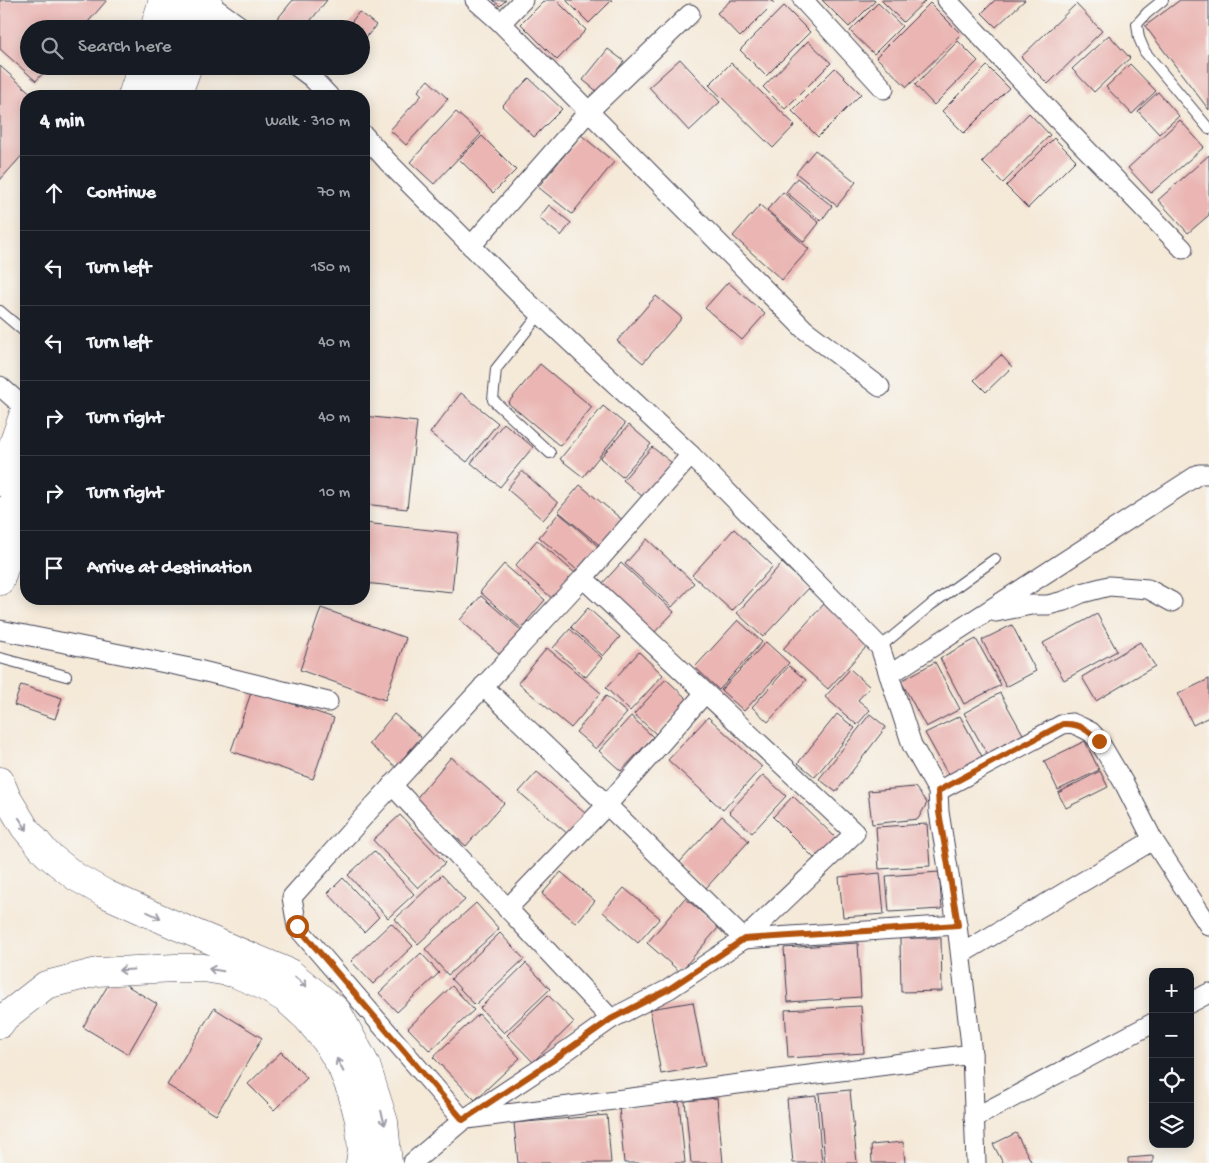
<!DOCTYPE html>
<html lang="en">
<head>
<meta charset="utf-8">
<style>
	:root { --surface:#171b24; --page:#20242c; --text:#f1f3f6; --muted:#9ea1a6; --line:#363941 }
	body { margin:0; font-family:"Gochi Hand",sans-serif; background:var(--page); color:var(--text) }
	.controls { position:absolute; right:15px; bottom:15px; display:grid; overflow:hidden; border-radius:10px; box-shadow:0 2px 12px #0003 }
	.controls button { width:45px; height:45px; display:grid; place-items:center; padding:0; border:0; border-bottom:1px solid var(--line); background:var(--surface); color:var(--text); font:25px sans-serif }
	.stop { position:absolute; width:15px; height:15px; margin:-11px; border:4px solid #b45309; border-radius:50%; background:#fff }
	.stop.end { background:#b45309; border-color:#fff; box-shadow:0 1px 5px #0008 }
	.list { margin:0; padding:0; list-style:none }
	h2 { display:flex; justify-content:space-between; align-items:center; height:65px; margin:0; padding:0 20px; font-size:21px }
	h2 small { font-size:16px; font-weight:400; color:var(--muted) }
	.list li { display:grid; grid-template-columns:32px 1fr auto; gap:15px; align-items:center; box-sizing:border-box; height:75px; padding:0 20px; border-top:1px solid var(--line) }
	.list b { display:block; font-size:19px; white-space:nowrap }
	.list em { font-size:16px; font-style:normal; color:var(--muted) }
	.icon { flex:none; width:28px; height:28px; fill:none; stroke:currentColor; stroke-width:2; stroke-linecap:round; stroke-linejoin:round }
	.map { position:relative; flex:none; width:1209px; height:1163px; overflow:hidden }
	.search { position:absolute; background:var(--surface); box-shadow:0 2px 12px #0003; left:20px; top:20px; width:350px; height:55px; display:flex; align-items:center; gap:12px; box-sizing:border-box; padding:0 18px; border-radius:28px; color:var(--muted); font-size:19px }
	.panel { position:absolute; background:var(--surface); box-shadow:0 2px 12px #0003; left:20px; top:90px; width:350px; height:515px; border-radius:20px }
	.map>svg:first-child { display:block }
	.building { fill:#eab5b2 }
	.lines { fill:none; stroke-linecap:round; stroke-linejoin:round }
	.lane-casing { stroke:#424053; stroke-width:12 }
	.street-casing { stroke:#424053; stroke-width:21 }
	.primary-casing { stroke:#424053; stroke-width:29 }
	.highway-casing { stroke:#424053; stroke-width:29 }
	.lane { stroke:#fff; stroke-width:10 }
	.street { stroke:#fff; stroke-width:19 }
	.primary { stroke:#fff; stroke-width:28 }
	.highway { stroke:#fff; stroke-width:28 }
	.oneway { stroke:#9c9ca7 }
	.route { stroke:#b45309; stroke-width:6 }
</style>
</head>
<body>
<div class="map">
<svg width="1209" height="1163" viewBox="0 0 1209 1163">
	<rect width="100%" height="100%" fill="#f6f6f2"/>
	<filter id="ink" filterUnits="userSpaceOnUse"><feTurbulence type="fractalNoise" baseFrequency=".02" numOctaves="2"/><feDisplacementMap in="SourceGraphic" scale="10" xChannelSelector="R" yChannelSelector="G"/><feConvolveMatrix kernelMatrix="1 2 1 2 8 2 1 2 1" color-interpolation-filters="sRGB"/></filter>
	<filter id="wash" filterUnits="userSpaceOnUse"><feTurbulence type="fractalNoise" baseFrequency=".0096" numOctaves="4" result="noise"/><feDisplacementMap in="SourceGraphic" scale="20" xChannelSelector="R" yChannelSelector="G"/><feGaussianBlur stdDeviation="1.12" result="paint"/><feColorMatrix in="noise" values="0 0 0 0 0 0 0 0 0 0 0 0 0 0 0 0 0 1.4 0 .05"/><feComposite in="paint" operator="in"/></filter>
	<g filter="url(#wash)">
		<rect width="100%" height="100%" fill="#f5e9d8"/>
		<g id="blocks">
			<g class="building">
				<polygon points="1,0 107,0 82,29 29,29 29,66 49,66 36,81 0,49 0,1"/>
				<polygon points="293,0 327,0 304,29 282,29 274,23"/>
				<polygon points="493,0 506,0 500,6"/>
				<polygon points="545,0 556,0 586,30 557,60 521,24"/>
				<polygon points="566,0 612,0 589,23"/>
				<polygon points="731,0 771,0 774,3 740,37 717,13"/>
				<polygon points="822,0 874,0 875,1 849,27"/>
				<polygon points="881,0 926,0 903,22"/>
				<polygon points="995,0 1025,0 996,27 982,13"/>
				<polygon points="1180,0 1209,0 1209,110 1145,26"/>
				<polygon points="878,3 902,26 874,54 850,31"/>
				<polygon points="930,3 961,34 907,87 876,57"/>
				<polygon points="1076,4 1102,31 1048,84 1021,57"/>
				<polygon points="784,6 810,32 766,76 740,50"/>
				<polygon points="359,12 376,25 361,44 361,29 346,29"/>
				<polygon points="1109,35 1130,58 1094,92 1072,69"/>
				<polygon points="808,41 831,63 785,109 763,87"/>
				<polygon points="958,41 978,61 934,105 915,85"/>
				<polygon points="608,49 624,61 599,93 583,80"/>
				<polygon points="680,59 720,102 689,131 649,87"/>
				<polygon points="731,63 795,125 773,148 709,85"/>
				<polygon points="1130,64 1156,91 1132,114 1106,87"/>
				<polygon points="0,66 34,96 26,96 26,151 0,180"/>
				<polygon points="328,66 344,66 338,74"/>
				<polygon points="987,66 1009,88 964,133 942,111"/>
				<polygon points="835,68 861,94 818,137 792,111"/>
				<polygon points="529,78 562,109 534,137 502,106"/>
				<polygon points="428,80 448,99 406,145 390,130 422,95 418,91"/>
				<polygon points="1158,92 1179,116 1159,134 1138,111"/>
				<polygon points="456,112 481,134 434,184 410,162"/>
				<polygon points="1029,113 1050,135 1003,183 982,162"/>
				<polygon points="1180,120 1204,147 1151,193 1128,168"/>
				<polygon points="581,135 614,162 572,214 538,187"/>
				<polygon points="482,136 516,170 493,193 459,159"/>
				<polygon points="1054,138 1076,160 1028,208 1006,186"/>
				<polygon points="815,150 856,182 837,206 796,173"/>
				<polygon points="1209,155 1209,215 1188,233 1158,200"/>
				<polygon points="364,171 369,173 364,189"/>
				<polygon points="797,178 832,206 821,221 786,192"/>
				<polygon points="783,192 819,223 804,242 767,210"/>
				<polygon points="549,205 571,223 561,236 539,218"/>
				<polygon points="760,205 809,249 782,280 733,236"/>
				<polygon points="728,282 765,314 742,340 705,308"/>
				<polygon points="656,296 682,318 643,363 617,341"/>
				<polygon points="1001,355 1012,367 986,392 974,380"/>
				<polygon points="540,364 592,407 560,446 508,403"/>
				<polygon points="461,393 498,423 467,462 430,433"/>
				<polygon points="603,406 625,424 583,477 560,459"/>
				<polygon points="364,416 417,422 407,509 364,504"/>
				<polygon points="504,423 533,447 500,487 471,463"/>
				<polygon points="629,425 651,444 622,477 600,458"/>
				<polygon points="652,447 672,463 643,497 623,480"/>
				<polygon points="522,471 558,503 543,520 507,489"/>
				<polygon points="580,485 625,522 603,548 558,511"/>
				<polygon points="559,513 599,547 578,571 539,537"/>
				<polygon points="364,523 458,533 452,592 364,583"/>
				<polygon points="734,529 773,566 732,611 692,575"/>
				<polygon points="647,539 694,583 672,607 625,564"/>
				<polygon points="537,540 576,574 554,600 515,566"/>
				<polygon points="621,563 674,612 653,634 601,585"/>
				<polygon points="782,563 809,588 763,637 737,613"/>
				<polygon points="504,564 545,600 521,628 480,592"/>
				<polygon points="481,596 523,632 502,656 460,620"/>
				<polygon points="824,604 869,644 828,689 783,649"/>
				<polygon points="321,608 406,638 385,700 300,670"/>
				<polygon points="588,608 620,637 603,656 571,627"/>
				<polygon points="1097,614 1117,651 1064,680 1043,643"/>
				<polygon points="738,620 762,642 719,690 695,667"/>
				<polygon points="1012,625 1036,671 1006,687 982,640"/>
				<polygon points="570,629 602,658 586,677 553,648"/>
				<polygon points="976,639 1001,685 964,704 940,658"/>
				<polygon points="766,642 789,663 744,711 721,690"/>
				<polygon points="1140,642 1155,666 1096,701 1082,677"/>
				<polygon points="547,648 601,693 571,728 518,683"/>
				<polygon points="639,652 663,675 630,711 606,688"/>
				<polygon points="935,662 960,709 926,727 901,681"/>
				<polygon points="789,666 806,680 768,722 752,707"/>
				<polygon points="850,669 870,687 858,700 870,710 857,725 825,697"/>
				<polygon points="666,679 688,700 656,734 634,714"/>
				<polygon points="1209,679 1209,717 1193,725 1178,694"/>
				<polygon points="21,685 62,698 55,719 14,705"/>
				<polygon points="252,690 334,718 313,779 231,751"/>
				<polygon points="1000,693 1024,736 988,756 964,713"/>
				<polygon points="606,696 627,713 596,749 576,732"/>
				<polygon points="394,714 421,737 396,767 369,744"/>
				<polygon points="837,714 855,728 815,777 798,763"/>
				<polygon points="870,714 886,727 836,792 819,779"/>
				<polygon points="631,716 653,737 621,771 599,751"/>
				<polygon points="960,716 984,760 950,778 925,733"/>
				<polygon points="708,717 762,767 723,810 668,760"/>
				<polygon points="1085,741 1099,770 1058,790 1044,761"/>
				<polygon points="451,757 504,803 466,846 414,801"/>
				<polygon points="1100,771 1108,787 1066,808 1058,793"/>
				<polygon points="537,772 586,814 569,835 519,792"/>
				<polygon points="763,775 786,796 752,833 729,812"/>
				<polygon points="915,787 927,803 918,819 872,824 868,791"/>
				<polygon points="793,796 838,840 817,861 773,817"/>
				<polygon points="400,815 445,863 418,888 373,840"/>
				<polygon points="722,816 749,841 706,888 679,863"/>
				<polygon points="927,824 930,866 879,869 876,827"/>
				<polygon points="374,851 414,894 388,918 348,875"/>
				<polygon points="561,872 595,901 576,923 542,894"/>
				<polygon points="939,872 942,909 889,912 886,876"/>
				<polygon points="880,873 884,914 843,917 839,877"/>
				<polygon points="442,875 465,900 418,944 395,919"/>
				<polygon points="343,878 379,917 364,932 328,893"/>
				<polygon points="624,888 660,918 638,943 603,912"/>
				<polygon points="685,898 719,927 680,972 647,943"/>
				<polygon points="476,903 499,929 448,975 425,949"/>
				<polygon points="391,923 413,946 373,984 351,961"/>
				<polygon points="500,933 524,959 475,1005 451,979"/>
				<polygon points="900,938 941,938 942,991 901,992"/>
				<polygon points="858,943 861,997 788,1002 784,948"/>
				<polygon points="421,953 439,973 397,1012 379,993"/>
				<polygon points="526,963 550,989 504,1033 480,1008"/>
				<polygon points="113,977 157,1004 128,1054 83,1027"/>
				<polygon points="452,986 474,1010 430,1051 408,1028"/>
				<polygon points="548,995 574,1022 533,1062 507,1035"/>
				<polygon points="693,1002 705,1066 661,1074 650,1009"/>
				<polygon points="861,1006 864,1053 788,1058 785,1010"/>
				<polygon points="214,1008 262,1038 216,1115 167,1085"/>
				<polygon points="479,1014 520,1058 475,1100 433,1057"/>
				<polygon points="281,1052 307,1078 274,1110 248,1084"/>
				<polygon points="850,1090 857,1163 825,1163 819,1093"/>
				<polygon points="816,1096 822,1163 793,1163 787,1099"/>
				<polygon points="717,1098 723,1163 691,1163 685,1101"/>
				<polygon points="679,1102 685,1163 624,1163 619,1108"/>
				<polygon points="607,1115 611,1163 518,1163 514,1123"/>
				<polygon points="1016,1133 1032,1163 1003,1163 993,1144"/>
				<polygon points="903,1142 905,1163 872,1163 871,1145"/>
				<polygon points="1153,1156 1153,1163 1128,1163 1128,1158"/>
			</g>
		</g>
	</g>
	<g filter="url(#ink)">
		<use href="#blocks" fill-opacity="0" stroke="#424053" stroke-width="1"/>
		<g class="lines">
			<defs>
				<g id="lane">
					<polyline points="1163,0 1147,13 1137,24 1139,38 1145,52 1209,129"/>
					<polyline points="0,311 26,333"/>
					<polyline points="540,314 496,369 493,400 550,453"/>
					<polyline points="880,647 932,604 995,559"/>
					<polyline points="0,658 66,676"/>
				</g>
				<g id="street">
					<polyline points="475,0 501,23 804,329 880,387"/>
					<polyline points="803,0 884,89"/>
					<polyline points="947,0 1058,120 1183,249"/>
					<polyline points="208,3 244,29"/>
					<polyline points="501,23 523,0"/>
					<polyline points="296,66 312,78 329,96"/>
					<polyline points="364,135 388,162 518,293 691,455"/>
					<polyline points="471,246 589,111 690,14"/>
					<polyline points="0,386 26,409"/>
					<polyline points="583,578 691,455 880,647 912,745 938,791 939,812 957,925 972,1054"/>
					<polyline points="996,612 1031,605 1048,605 1064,601 1082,593 1109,586 1148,589 1172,602"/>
					<polyline points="0,630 190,668 328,702"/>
					<polyline points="889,675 1199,474 1209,474"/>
					<polyline points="483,686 607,805 744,939 957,925"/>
					<polyline points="392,785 611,1019"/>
					<polyline points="938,791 1063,724 1072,723 1081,727 1091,732 1099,741 1125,785 1153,840 1209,926"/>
					<polyline points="507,909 607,805 705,693"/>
					<polyline points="961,954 1153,840"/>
					<polyline points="1190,1003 1209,993"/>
					<polyline points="974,1118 1153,1023"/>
					<polyline points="467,1119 972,1054 976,1163"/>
					<polyline points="412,1163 463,1120 552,1061 611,1019 669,989 744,939 855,833 583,578 366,814 292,897 297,927 463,1120"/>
				</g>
				<g id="primary">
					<polyline points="154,29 163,0"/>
					<polyline points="199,29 208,0"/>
					<polyline points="132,96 142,66"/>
					<polyline points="177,96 188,66"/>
					<polyline points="0,482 26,407"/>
					<polyline points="0,581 24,508"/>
					<polyline points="0,781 7,798 25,828 47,854 76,877 106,894 175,925 290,973 337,1011 366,1065 384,1122 388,1163"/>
				</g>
				<g id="highway">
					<polyline points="180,29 190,0"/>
					<polyline points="157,96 167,66"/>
					<polyline points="0,537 26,465"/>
					<polyline points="0,1024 5,1017 46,985 97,972 175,968 204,968 234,973 260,984 286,999 307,1018 326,1041 341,1066 352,1093 359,1120 362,1150 360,1163"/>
				</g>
			</defs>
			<use href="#lane" class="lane-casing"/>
			<use href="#street" class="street-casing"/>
			<use href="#primary" class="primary-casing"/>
			<use href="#highway" class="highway-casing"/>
			<use href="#lane" class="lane"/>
			<use href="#street" class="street"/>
			<use href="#primary" class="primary"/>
			<use href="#highway" class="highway"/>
		</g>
		<defs><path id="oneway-shaft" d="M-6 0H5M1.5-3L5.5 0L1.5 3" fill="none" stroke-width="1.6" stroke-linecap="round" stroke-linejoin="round" transform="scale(1.25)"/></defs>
		<g class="oneway">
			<use href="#oneway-shaft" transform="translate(23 824) rotate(56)"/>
			<use href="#oneway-shaft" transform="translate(154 915) rotate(25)"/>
			<use href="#oneway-shaft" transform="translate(126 970) rotate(177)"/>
			<use href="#oneway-shaft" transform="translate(216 970) rotate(-170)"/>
			<use href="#oneway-shaft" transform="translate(301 982) rotate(39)"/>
			<use href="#oneway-shaft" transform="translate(340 1065) rotate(-117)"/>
			<use href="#oneway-shaft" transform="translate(383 1118) rotate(75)"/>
		</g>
	</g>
	<g class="lines" filter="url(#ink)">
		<path class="route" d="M297,926L463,1120L552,1061L611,1019L669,989L744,939L958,925L939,812L938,791L1063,724C1079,723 1088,730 1099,741"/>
	</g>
</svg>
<div class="controls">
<button>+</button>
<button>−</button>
<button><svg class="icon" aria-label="locate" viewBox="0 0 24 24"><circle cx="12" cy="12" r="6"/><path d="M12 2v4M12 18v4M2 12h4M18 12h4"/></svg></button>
<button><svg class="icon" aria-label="layers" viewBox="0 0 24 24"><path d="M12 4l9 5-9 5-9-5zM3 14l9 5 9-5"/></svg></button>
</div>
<div class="stop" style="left:297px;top:926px"></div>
<div class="stop end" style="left:1099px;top:741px"></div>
<div class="search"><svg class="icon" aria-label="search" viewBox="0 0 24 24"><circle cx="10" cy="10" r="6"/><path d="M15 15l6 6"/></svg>Search here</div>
<section class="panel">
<h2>4 min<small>Walk · 310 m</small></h2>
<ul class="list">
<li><svg class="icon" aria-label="ahead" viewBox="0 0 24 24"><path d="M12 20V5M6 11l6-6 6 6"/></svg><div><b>Continue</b></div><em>70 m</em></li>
<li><svg class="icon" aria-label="left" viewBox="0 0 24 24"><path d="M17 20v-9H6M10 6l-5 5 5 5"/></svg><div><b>Turn left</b></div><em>150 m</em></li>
<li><svg class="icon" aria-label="left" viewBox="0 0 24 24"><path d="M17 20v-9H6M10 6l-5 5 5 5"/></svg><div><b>Turn left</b></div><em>40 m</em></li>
<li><svg class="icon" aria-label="right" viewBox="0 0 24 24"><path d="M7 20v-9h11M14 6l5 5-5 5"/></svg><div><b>Turn right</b></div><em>40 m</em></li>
<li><svg class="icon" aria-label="right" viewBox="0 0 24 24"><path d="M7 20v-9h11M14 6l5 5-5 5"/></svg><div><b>Turn right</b></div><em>10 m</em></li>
<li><svg class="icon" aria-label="arrive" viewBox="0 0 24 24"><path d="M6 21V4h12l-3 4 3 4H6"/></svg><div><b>Arrive at destination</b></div></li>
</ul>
</section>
</div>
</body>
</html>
